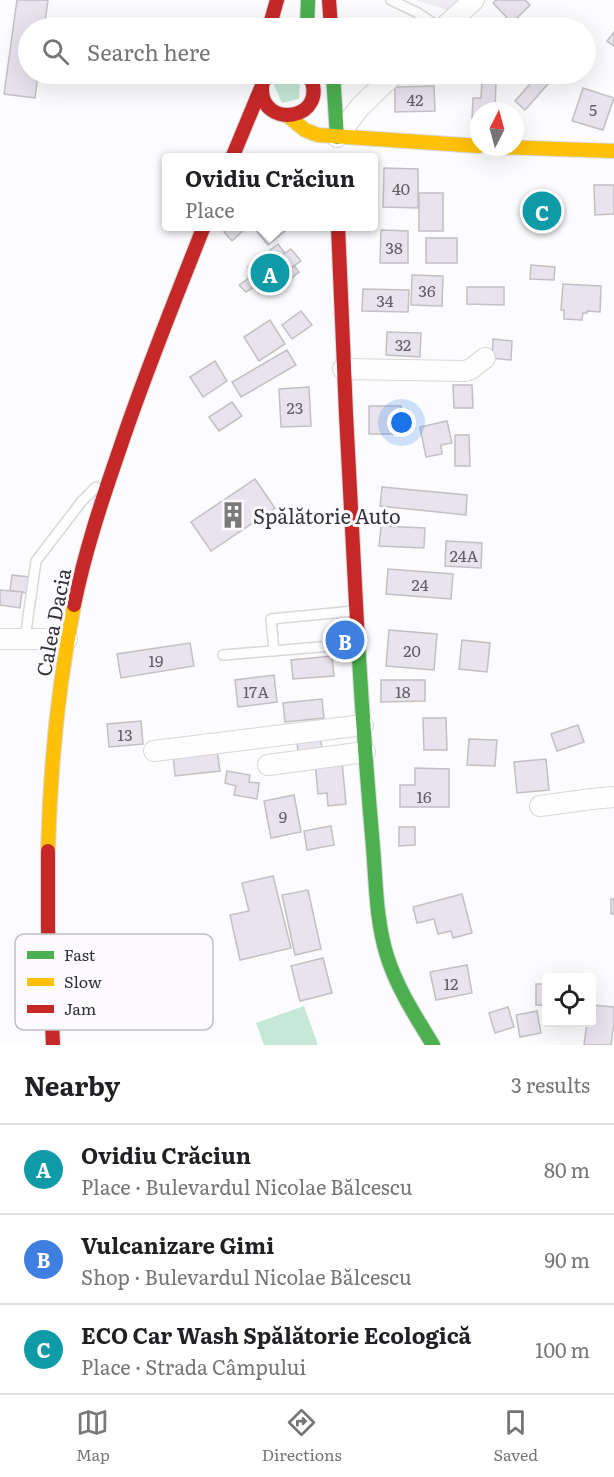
<!DOCTYPE html>
<html lang="en">
<head>
<meta charset="utf-8">
<style>
	:root { --surface:#fff; --page:#f6f6f6; --text:#202124; --muted:#757577; --line:#e0e0e0; --accent:#79797a }
	body { margin:0; font-family:Literata,serif; background:var(--page); color:var(--text) }
	.controls { position:absolute; right:18px; bottom:18px; display:grid; overflow:hidden; border-radius:6px; box-shadow:0 6px 24px #0002 }
	.controls button { width:54px; height:54px; display:grid; place-items:center; padding:0; border:0; border-bottom:2px solid var(--line); background:var(--surface); color:var(--text); font:30px sans-serif }
	.compass { position:absolute; left:470px; top:102px; width:54px; height:54px; border-radius:50%; background:var(--surface); box-shadow:0 6px 24px #0002; rotate:6deg }
	.you { position:absolute; left:402px; top:423px; width:21px; height:21px; margin:-15px; border:4px solid #fff; border-radius:50%; background:#1a73e8; box-shadow:0 0 0 9px #1a73e833 }
	.badge { display:grid; place-items:center; width:39px; height:39px; border-radius:50%; background:var(--accent); color:#fff; font-size:20px; font-weight:700 }
	.pin { position:absolute; translate:-50% -50%; border:3px solid #fff; box-shadow:0 2px 6px #0006 }
	.popup { position:absolute; left:162px; top:153px; width:216px; height:78px; box-sizing:border-box; display:grid; place-content:center; border-radius:6px; background:var(--surface); filter:drop-shadow(0 2px 4px #0005); font-size:20px; white-space:nowrap; color:var(--muted) }
	.popup b { font-size:22px; color:var(--text) }
	.popup::after { content:''; position:absolute; left:50%; top:100%; margin-left:-12px; border:12px solid transparent; border-top-color:var(--surface) }
	.list { margin:0; padding:0; list-style:none }
	h2 { display:flex; justify-content:space-between; align-items:center; height:78px; margin:0; padding:0 24px; font-size:26px }
	h2 small { font-size:20px; font-weight:400; color:var(--muted) }
	.list li { display:grid; grid-template-columns:39px 1fr auto; gap:18px; align-items:center; box-sizing:border-box; height:90px; padding:0 24px; border-top:2px solid var(--line) }
	.list b { display:block; font-size:22px; white-space:nowrap }
	.list p { margin:0; font-size:20px; white-space:nowrap; color:var(--muted) }
	.list em { font-size:20px; font-style:normal; color:var(--muted) }
	.icon { flex:none; width:33px; height:33px; fill:none; stroke:currentColor; stroke-width:2; stroke-linecap:round; stroke-linejoin:round }
	.map { position:relative; flex:none; width:614px; height:1045px; overflow:hidden }
	.search { position:absolute; background:var(--surface); box-shadow:0 6px 24px #0002; left:18px; right:18px; top:18px; height:66px; display:flex; align-items:center; gap:15px; box-sizing:border-box; padding:0 21px; border-radius:33px; color:var(--muted); font-size:22px }
	.sheet { height:348px; background:var(--surface) }
	nav { display:flex; justify-content:space-around; align-items:center; box-sizing:border-box; height:84px; border-top:2px solid var(--line); background:var(--surface); font-size:16px; color:var(--muted) }
	nav a { display:grid; justify-items:center; gap:3px }
	nav .on { color:var(--accent) }
	.map>svg:first-child { display:block }
	.built { fill:#efecf3 }
	.green { fill:#c5e8d8 }
	.building { fill:#e8e3ed; stroke:#c1c0c2; stroke-width:1.5 }
	.lines { fill:none; stroke-linecap:round; stroke-linejoin:round }
	.lane-casing { stroke:#d8d8d9; stroke-width:12 }
	.street-casing { stroke:#d8d8d9; stroke-width:22 }
	.fast-casing { stroke:#d8d8d9; stroke-width:16 }
	.slow-casing { stroke:#d8d8d9; stroke-width:16 }
	.jam-casing { stroke:#d8d8d9; stroke-width:16 }
	.lane { stroke:#fffeff; stroke-width:9 }
	.street { stroke:#fffeff; stroke-width:20 }
	.fast { stroke:#4caf50; stroke-width:14 }
	.slow { stroke:#ffc107; stroke-width:14 }
	.jam { stroke:#c62828; stroke-width:14 }
	.labels { text-anchor:middle; dominant-baseline:central; stroke-width:6; stroke-linejoin:round; paint-order:stroke }
	.number-label { font-size:16px; fill:#616063 }
	.poi-label { font-size:20px; fill:#333334; stroke:#fcfafe; text-anchor:start }
	.street-label { font-size:20px; fill:#333334; stroke:#fcfafe }
	.key { fill:#fcfafe; stroke:#c0bec1; stroke-width:1.5 }
	.key-label { font-size:16px; fill:#333334 }
</style>
</head>
<body>
<div class="map">
<svg width="614" height="1045" viewBox="0 0 614 1045">
	<rect width="100%" height="100%" fill="#fcfbfd"/>
	<polygon class="built" points="416,0 462,0 450,11"/>
	<g class="green">
		<polygon points="284,74 293,75 300,81 299,99 282,103 273,83 279,76"/>
		<polygon points="304,1006 318,1045 264,1045 256,1023"/>
	</g>
	<g class="building">
		<polygon points="17,0 48,0 44,28 28,28 28,74 38,74 35,98 4,94"/>
		<polygon points="496,0 525,0 530,5 512,23 493,3"/>
		<polygon points="614,32 614,46 607,41"/>
		<polygon points="526,74 538,74 549,83 525,110 515,101 530,84 522,77"/>
		<polygon points="482,80 496,81 495,111 479,111 479,118 472,118 473,98 481,98"/>
		<polygon points="434,86 435,111 395,112 395,87"/>
		<polygon points="583,88 614,98 603,130 572,121"/>
		<polygon points="384,168 418,169 418,208 383,207"/>
		<polygon points="594,185 614,185 614,214 595,215"/>
		<rect x="419" y="193" width="24" height="38"/>
		<polygon points="529,194 555,196 554,227 528,226"/>
		<polygon points="229,226 248,226 232,241 224,232"/>
		<polygon points="258,226 291,226 268,245 255,229"/>
		<polygon points="381,230 408,231 408,263 380,263"/>
		<rect x="426" y="238" width="31" height="25"/>
		<polygon points="278,244 299,272 269,295 248,267"/>
		<polygon points="291,249 301,261 258,290 254,287 246,292 239,285"/>
		<polygon points="531,265 555,267 554,280 530,279"/>
		<polygon points="412,275 443,276 442,306 411,305"/>
		<polygon points="563,284 601,286 600,312 587,311 587,313 583,313 582,320 564,319 564,310 561,310"/>
		<polygon points="467,287 504,287 504,305 467,304"/>
		<polygon points="363,289 409,290 408,312 362,311"/>
		<polygon points="301,311 312,325 292,339 282,325"/>
		<polygon points="270,320 285,344 259,361 244,337"/>
		<polygon points="387,332 421,333 420,357 386,355"/>
		<polygon points="493,339 512,341 511,360 492,358"/>
		<polygon points="287,350 296,365 241,397 232,382"/>
		<polygon points="215,361 227,381 203,397 190,377"/>
		<polygon points="453,385 472,385 473,408 454,408"/>
		<polygon points="309,387 311,426 281,427 279,389"/>
		<polygon points="232,402 242,416 219,431 209,417"/>
		<rect x="369" y="406" width="32" height="28"/>
		<polygon points="447,421 452,443 441,445 442,454 426,457 420,427"/>
		<polygon points="455,435 469,435 470,466 455,466"/>
		<polygon points="255,479 275,508 211,551 191,522"/>
		<polygon points="382,487 467,495 466,515 380,506"/>
		<polygon points="381,526 425,528 424,548 379,546"/>
		<polygon points="446,541 482,543 481,568 445,566"/>
		<polygon points="388,569 453,574 451,599 386,594"/>
		<polygon points="12,575 29,577 27,593 10,591"/>
		<polygon points="0,590 22,592 20,608 0,605"/>
		<polygon points="389,630 437,634 434,670 386,666"/>
		<polygon points="462,640 490,643 487,672 459,669"/>
		<polygon points="190,643 194,666 121,678 117,654"/>
		<polygon points="332,656 334,676 293,679 291,660"/>
		<polygon points="274,675 277,702 238,707 235,680"/>
		<polygon points="381,680 425,680 425,701 381,702"/>
		<polygon points="322,699 324,718 285,722 283,703"/>
		<polygon points="423,718 446,718 447,750 424,750"/>
		<polygon points="141,721 143,744 109,747 107,724"/>
		<polygon points="578,725 584,742 557,751 551,734"/>
		<polygon points="321,739 322,752 298,754 297,740"/>
		<polygon points="469,739 497,740 495,766 467,765"/>
		<polygon points="217,749 220,771 175,776 173,754"/>
		<polygon points="546,759 549,790 517,793 514,762"/>
		<polygon points="342,761 346,804 328,806 327,793 318,794 315,763"/>
		<polygon points="415,768 449,769 449,807 400,807 400,785 415,785"/>
		<polygon points="227,771 250,775 249,782 259,783 257,799 234,795 236,786 225,783"/>
		<polygon points="294,795 301,832 271,838 264,801"/>
		<polygon points="331,826 334,845 307,850 304,831"/>
		<polygon points="399,827 415,827 415,845 399,846"/>
		<polygon points="273,876 291,948 240,960 230,915 249,911 242,883"/>
		<polygon points="308,890 321,949 295,955 282,895"/>
		<polygon points="462,894 472,933 453,938 451,931 438,934 434,919 417,923 413,907"/>
		<rect x="611" y="899" width="3" height="15"/>
		<polygon points="323,958 332,993 300,1001 291,966"/>
		<polygon points="467,965 472,993 436,1000 430,972"/>
		<rect x="536" y="984" width="10" height="21"/>
		<polygon points="592,1005 614,1007 614,1023 611,1045 584,1045 587,1022 592,1022"/>
		<polygon points="508,1007 514,1027 495,1033 489,1013"/>
		<polygon points="537,1011 541,1033 520,1037 516,1015"/>
	</g>
	<g class="lines">
		<defs>
			<g id="lane">
				<polyline points="391,0 418,13 440,28"/>
				<polyline points="25,638 36,561 82,501 96,487"/>
				<polyline points="274,651 271,619 354,611"/>
				<polyline points="223,655 355,644"/>
			</g>
			<g id="street">
				<polyline points="443,28 474,0"/>
				<polyline points="337,137 360,107 394,74"/>
				<polyline points="343,369 465,371 471,369 485,358"/>
				<polyline points="0,639 67,639"/>
				<polyline points="154,751 363,725"/>
				<polyline points="268,765 365,752"/>
				<polyline points="540,806 592,799 614,797"/>
			</g>
			<g id="fast">
				<polyline points="307,28 308,0"/>
				<polyline points="333,74 337,137"/>
				<path d="M358,642C362,710 367,779 373,847C376,883 376,921 387,956C397,988 416,1017 433,1045"/>
			</g>
			<g id="slow">
				<polyline points="288,116 305,130 318,135 479,146"/>
				<polyline points="498,147 614,151"/>
				<path d="M48,851C50,768 58,686 74,605"/>
			</g>
			<g id="jam">
				<polyline points="329,0 331,28"/>
				<polyline points="269,28 277,0"/>
				<path d="M266,74C265,78 262,83 262,88C260,130 332,121 309,74"/>
				<polyline points="232,158 261,88"/>
				<polyline points="338,226 346,414 358,642"/>
				<path d="M74,605C85,551 102,500 120,448C145,373 175,300 204,226"/>
				<polyline points="48,851 48,928 53,1045"/>
			</g>
		</defs>
		<use href="#lane" class="lane-casing"/>
		<use href="#street" class="street-casing"/>
		<use href="#fast" class="fast-casing"/>
		<use href="#slow" class="slow-casing"/>
		<use href="#jam" class="jam-casing"/>
		<use href="#lane" class="lane"/>
		<use href="#street" class="street"/>
		<use href="#fast" class="fast"/>
		<use href="#slow" class="slow"/>
		<use href="#jam" class="jam"/>
	</g>
	<defs>
		<symbol id="building-bare" viewBox="-9 -9 18 18"><path d="M-4-6H4V6H1V3H-1V6H-4ZM-2.5-4.3h1.7v1.8h-1.7ZM.8-4.3h1.7v1.8H.8ZM-2.5-1h1.7V.8h-1.7ZM.8-1h1.7V.8H.8Z" fill="#79797a" stroke="#fcfafe" stroke-width="2.5" paint-order="stroke"/></symbol>
	</defs>
	<g fill-rule="evenodd">
		<use href="#building-bare" x="214" y="496" width="38" height="38"/>
	</g>
	<g class="labels">
		<g class="number-label">
			<text x="415" y="99">42</text>
			<text x="593" y="109">5</text>
			<text x="401" y="188">40</text>
			<text x="394" y="247">38</text>
			<text x="427" y="290">36</text>
			<text x="385" y="300">34</text>
			<text x="403" y="344">32</text>
			<text x="295" y="407">23</text>
			<text x="464" y="555">24A</text>
			<text x="420" y="584">24</text>
			<text x="412" y="650">20</text>
			<text x="156" y="660">19</text>
			<text x="256" y="691">17A</text>
			<text x="403" y="691">18</text>
			<text x="125" y="734">13</text>
			<text x="424" y="796">16</text>
			<text x="283" y="816">9</text>
			<text x="451" y="983">12</text>
		</g>
		<g class="poi-label">
			<text x="253" y="515">Spălătorie Auto</text>
		</g>
		<g class="street-label">
			<text transform="translate(52 622) rotate(-79)">Calea Dacia</text>
		</g>
	</g>
	<rect x="15" y="934" width="198" height="96" rx="9" class="key"/>
	<rect x="27" y="951" width="27" height="8" fill="#4caf50"/>
	<rect x="27" y="978" width="27" height="8" fill="#ffc107"/>
	<rect x="27" y="1005" width="27" height="8" fill="#c62828"/>
	<g class="key-label">
		<text x="64" y="961">Fast</text>
		<text x="64" y="988">Slow</text>
		<text x="64" y="1015">Jam</text>
	</g>
</svg>
<div class="controls">
<button><svg class="icon" aria-label="locate" viewBox="0 0 24 24"><circle cx="12" cy="12" r="6"/><path d="M12 2v4M12 18v4M2 12h4M18 12h4"/></svg></button>
</div>
<svg class="compass" viewBox="-18 -18 36 36"><path d="M0-13l5 13h-10z" fill="#e53935"/><path d="M0 13l5-13h-10z" fill="#757577"/></svg>
<div class="you"></div>
<div class="pin badge" style="left:270px;top:273px;background:#0f9aa8">A</div>
<div class="popup"><b>Ovidiu Crăciun</b>Place</div>
<div class="pin badge" style="left:345px;top:640px;background:#3f7fe0">B</div>
<div class="pin badge" style="left:542px;top:211px;background:#0f9aa8">C</div>
<div class="search"><svg class="icon" aria-label="search" viewBox="0 0 24 24"><circle cx="10" cy="10" r="6"/><path d="M15 15l6 6"/></svg>Search here</div>
</div>
<section class="sheet">
<h2>Nearby<small>3 results</small></h2>
<ul class="list">
<li><span class="badge" style="background:#0f9aa8">A</span><div><b>Ovidiu Crăciun</b><p>Place · Bulevardul Nicolae Bălcescu</p></div><em>80 m</em></li>
<li><span class="badge" style="background:#3f7fe0">B</span><div><b>Vulcanizare Gimi</b><p>Shop · Bulevardul Nicolae Bălcescu</p></div><em>90 m</em></li>
<li><span class="badge" style="background:#0f9aa8">C</span><div><b>ECO Car Wash Spălătorie Ecologică</b><p>Place · Strada Câmpului</p></div><em>100 m</em></li>
</ul>
</section>
<nav>
<a class="on"><svg class="icon" aria-label="map" viewBox="0 0 24 24"><path d="M3 6l6-2 6 2 6-2v14l-6 2-6-2-6 2zM9 4v14M15 6v14"/></svg>Map</a>
<a><svg class="icon" aria-label="directions" viewBox="0 0 24 24"><path d="M12 3l9 9-9 9-9-9zM9 14v-3h6M13 9l2 2-2 2"/></svg>Directions</a>
<a><svg class="icon" aria-label="saved" viewBox="0 0 24 24"><path d="M7 4h10v16l-5-4-5 4z"/></svg>Saved</a>
</nav>
</body>
</html>
